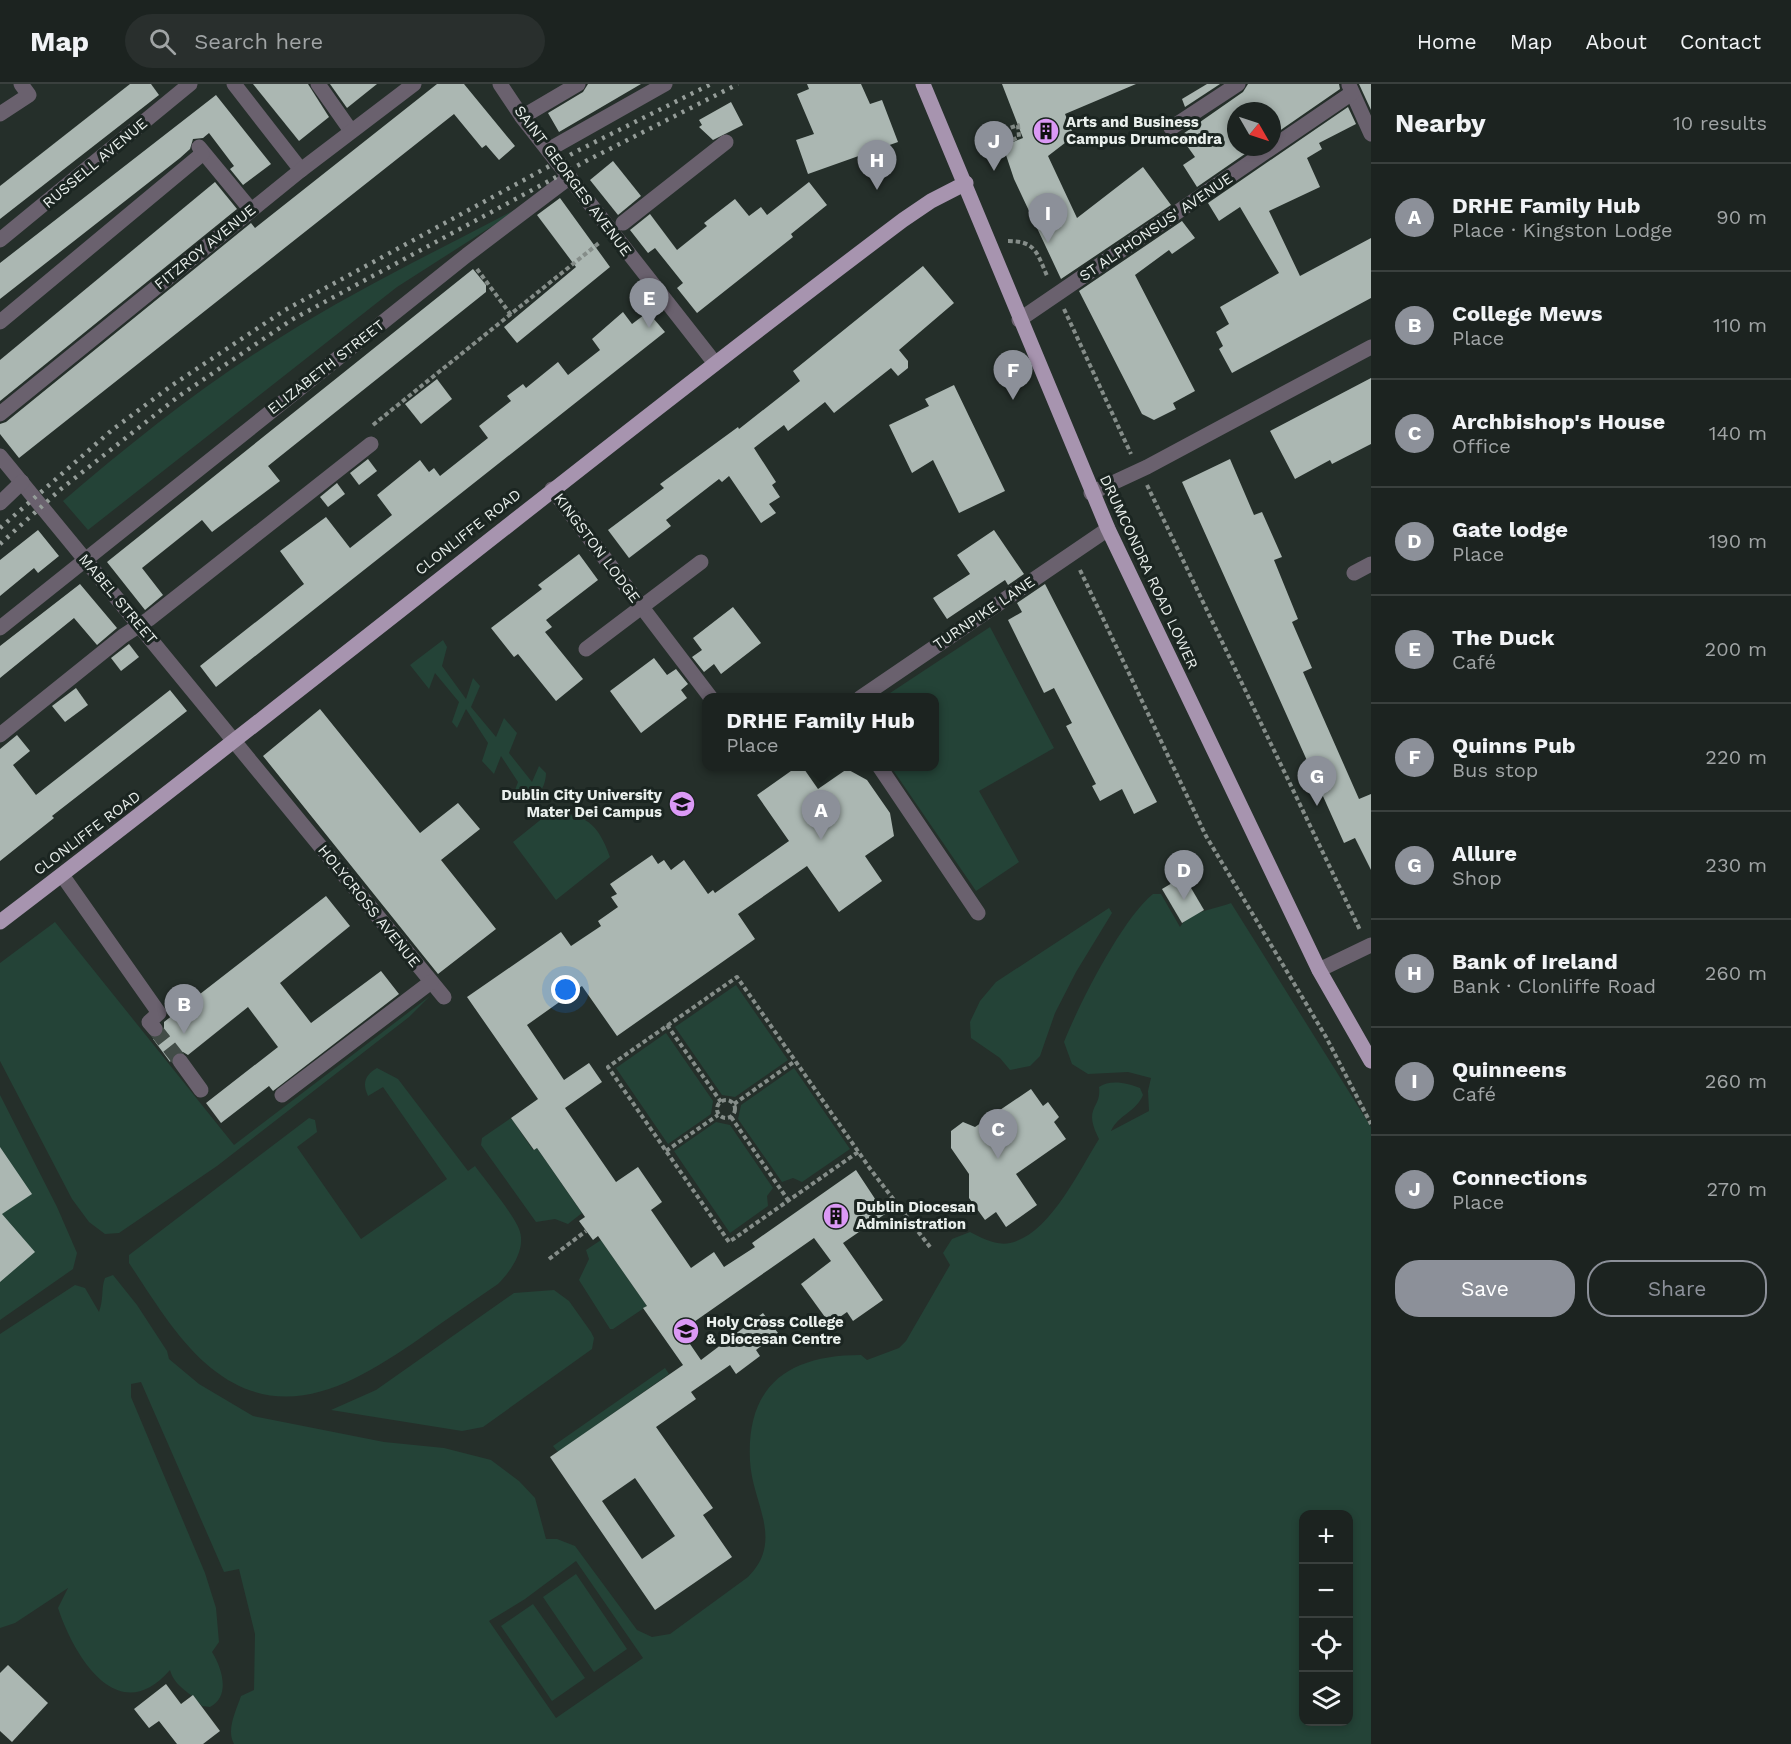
<!DOCTYPE html>
<html lang="en">
<head>
<meta charset="utf-8">
<style>
	:root { --surface:#1c2320; --page:#292f2d; --text:#f1f3f6; --muted:#a0a4a5; --line:#3a403e; --accent:#8c9099 }
	body { margin:0; font-family:"Work Sans",sans-serif; background:var(--page); color:var(--text) }
	.controls { position:absolute; right:18px; bottom:18px; display:grid; overflow:hidden; border-radius:12px; box-shadow:0 3px 9px #0003 }
	.controls button { width:54px; height:54px; display:grid; place-items:center; padding:0; border:0; border-bottom:2px solid var(--line); background:var(--surface); color:var(--text); font:30px sans-serif }
	.compass { position:absolute; left:1227px; top:18px; width:54px; height:54px; border-radius:50%; background:var(--surface); box-shadow:0 3px 9px #0003; rotate:129deg }
	.you { position:absolute; left:566px; top:906px; width:21px; height:21px; margin:-15px; border:4px solid #fff; border-radius:50%; background:#1a73e8; box-shadow:0 0 0 9px #1a73e833 }
	.badge { display:grid; place-items:center; width:39px; height:39px; border-radius:50%; background:var(--accent); color:#fff; font-size:20px; font-weight:700 }
	.pin { position:absolute; translate:-50% -50px; filter:drop-shadow(0 2px 3px #0008) }
	.pin::after { content:''; position:absolute; top:32px; width:21px; height:18px; background:inherit; clip-path:polygon(0 0,100% 0,50% 100%) }
	.popup { position:absolute; left:702px; top:609px; width:237px; height:78px; box-sizing:border-box; display:grid; place-content:center; border-radius:12px; background:var(--surface); filter:drop-shadow(0 2px 4px #0005); font-size:20px; white-space:nowrap; color:var(--muted) }
	.popup b { font-size:22px; color:var(--text) }
	.popup::after { content:''; position:absolute; left:50%; top:100%; margin-left:-12px; border:12px solid transparent; border-top-color:var(--surface) }
	.list { margin:0; padding:0; list-style:none }
	h2 { display:flex; justify-content:space-between; align-items:center; height:78px; margin:0; padding:0 24px; font-size:26px }
	h2 small { font-size:20px; font-weight:400; color:var(--muted) }
	.list li { display:grid; grid-template-columns:39px 1fr auto; gap:18px; align-items:center; box-sizing:border-box; height:108px; padding:0 24px; border-top:2px solid var(--line) }
	.list b { display:block; font-size:22px; white-space:nowrap }
	.list p { margin:0; font-size:20px; white-space:nowrap; color:var(--muted) }
	.list em { font-size:20px; font-style:normal; color:var(--muted) }
	.actions { display:flex; gap:12px; padding:18px 24px }
	.actions a { flex:1; padding:14px 0; border:2px solid var(--accent); border-radius:24px; text-align:center; font-size:21px; color:var(--accent) }
	.actions .main { background:var(--accent); color:#fff }
	.icon { flex:none; width:33px; height:33px; fill:none; stroke:currentColor; stroke-width:2; stroke-linecap:round; stroke-linejoin:round }
	.map { position:relative; flex:none; width:1371px; height:1660px; overflow:hidden }
	header { display:flex; align-items:center; gap:36px; box-sizing:border-box; height:84px; padding:0 30px; background:var(--surface); border-bottom:2px solid var(--line) }
	header strong { font-size:28px }
	nav { display:flex; gap:33px; margin-inline-start:auto; font-size:21px }
	.search { width:420px; height:54px; background:var(--page); display:flex; align-items:center; gap:15px; box-sizing:border-box; padding:0 21px; border-radius:33px; color:var(--muted); font-size:22px }
	main { display:flex }
	aside { flex:1; background:var(--surface) }
	.map>svg:first-child { display:block }
	.green { fill:#244337; fill-rule:evenodd }
	.building { fill:#abb7b2; fill-rule:evenodd }
	.lines { fill:none; stroke-linecap:round; stroke-linejoin:round }
	.minor-tunnel { stroke:#424c47; stroke-width:15; stroke-dasharray:15 8; stroke-linecap:butt }
	.path { stroke:#858d89; stroke-width:4; stroke-dasharray:4.5 3; stroke-linecap:butt }
	.minor { stroke:#6a616e; stroke-width:15 }
	.major { stroke:#a794af; stroke-width:15 }
	.rail { stroke:#959d99; stroke-width:4.5; stroke-dasharray:3 6; stroke-linecap:butt }
	.labels { text-anchor:middle; dominant-baseline:central; stroke-width:6; stroke-linejoin:round; paint-order:stroke }
	.poi-label { font-size:15px; font-weight:bold; fill:#e9efec; stroke:#1b2521; text-anchor:start }
	.street-label { font-size:15px; fill:#e9efec; stroke:#1b2521 }
</style>
</head>
<body>
<header>
<strong>Map</strong>
<div class="search"><svg class="icon" aria-label="search" viewBox="0 0 24 24"><circle cx="10" cy="10" r="6"/><path d="M15 15l6 6"/></svg>Search here</div>
<nav><a>Home</a><a>Map</a><a>About</a><a>Contact</a></nav>
</header>
<main>
<div class="map">
<svg width="1371" height="1660" viewBox="0 0 1371 1660">
	<rect width="100%" height="100%" fill="#252f2a"/>
	<g class="green">
		<path d="M533,116L397,203L88,446L63,417C132,358 203,301 281,253C362,202 449,161 533,116Z"/>
		<polygon points="990,543 1054,664 979,707 1019,778 976,807 891,683 935,682 935,614 884,613"/>
		<path d="M443,556L447,563L442,582L466,615L473,594L480,602L471,623L496,653L504,634L517,649L509,669L532,698L539,682L546,689C546,706 531,727 512,714L518,698L501,672L494,690L482,677L488,659L466,625L457,644L452,638L459,618L435,589L429,605L410,581Z"/>
		<path d="M549,729C586,730 597,738 610,773L556,816L513,758Z"/>
		<path d="M1153,810H1161L1180,843C1191,826 1214,826 1231,819L1371,1043V1660H234C226,1646 236,1627 241,1612L254,1606L255,1550L239,1485L224,1488L141,1298L131,1300V1313L205,1489L216,1524L219,1558L212,1568C222,1584 231,1612 210,1623L202,1622C191,1608 175,1604 170,1586C118,1646 74,1572 58,1524L68,1504L15,1539L0,1544V1250L75,1201L85,1204L99,1228C104,1214 101,1204 105,1194L113,1191L137,1221L167,1267L169,1275L199,1300L253,1332L384,1358L444,1364L491,1376L519,1397L535,1414L546,1455H557L575,1462L637,1546L652,1553L670,1550L748,1493C785,1456 752,1419 750,1377C746,1300 790,1271 861,1271L867,1276L899,1264L906,1257L950,1181L943,1169L952,1155L970,1148C982,1154 996,1162 1010,1159C1049,1151 1079,1087 1099,1055C1082,1022 1102,1025 1099,1003C1110,995 1128,999 1140,1004L1143,1011C1136,1028 1118,1031 1111,1047L1149,1027L1148,1007L1151,994L1128,988L1088,990L1072,980L1064,958C1079,920 1122,835 1153,810ZM1304,1430H1348V1638H1304ZM576,1477L643,1574L556,1634L489,1537L525,1515Z"/>
		<polygon points="1109,824 1112,829 1076,888 1055,929 1040,972 1030,982 1010,986 1000,974 971,954 970,938 980,917 996,898"/>
		<polygon points="55,838 234,1061 430,912 409,933 217,1082 119,1149 105,1150 89,1138 72,1115 0,977 0,879"/>
		<polygon points="736,901 788,976 735,1013 722,1011 675,943"/>
		<polygon points="666,949 713,1017 711,1030 668,1060 616,984"/>
		<path d="M377,984L398,995L468,1087L475,1082C485,1096 514,1131 519,1145C527,1164 511,1187 498,1200C472,1218 445,1236 419,1255C355,1299 284,1343 211,1284C178,1257 153,1215 129,1179V1171L309,1034L315,1036L317,1048L297,1063L361,1155L447,1095L383,1003L368,1012C362,999 365,991 377,984Z"/>
		<polygon points="794,984 850,1065 802,1098 793,1094 782,1098 738,1035 741,1021"/>
		<polygon points="0,1011 57,1123 77,1169 73,1185 0,1236"/>
		<polygon points="511,1034 533,1066 537,1064 582,1129 568,1140 555,1135 536,1138 481,1061 482,1054"/>
		<polygon points="716,1038 730,1041 773,1104 767,1112 768,1122 730,1149 674,1067"/>
		<polygon points="601,1156 647,1222 613,1245 610,1245 579,1196 589,1175 586,1166"/>
		<polygon points="554,1206 569,1217 591,1248 594,1254 592,1265 483,1343 462,1347 331,1326 376,1306 514,1209"/>
		<polygon points="665,1284 669,1290 558,1368 553,1362"/>
		<polygon points="576,1490 627,1565 594,1588 543,1513"/>
		<polygon points="533,1520 585,1594 552,1617 501,1542"/>
	</g>
	<g class="building">
		<polygon points="130,0 151,0 159,11 0,135 0,102"/>
		<polygon points="253,0 308,0 329,33 299,57"/>
		<polygon points="330,0 377,0 347,24"/>
		<polygon points="437,0 464,0 515,62 499,76 486,61 482,64 454,30 19,374 0,350 0,340 6,338 251,139 255,144"/>
		<polygon points="588,0 641,0 559,48 548,29 583,8"/>
		<polygon points="807,0 861,0 870,20 882,16 898,58 808,90 796,56 814,50 797,10 809,5"/>
		<polygon points="1002,0 1136,0 1065,30 1074,52 1048,72 1077,134 1143,83 1171,121 1061,195 1014,95 1003,62 1023,54"/>
		<polygon points="1207,0 1220,0 1185,23 1182,15"/>
		<polygon points="1248,0 1339,0 1340,5 1272,52 1272,27 1236,27 1236,63 1255,63 1197,103 1183,81 1195,73 1180,52 1243,8"/>
		<polygon points="1359,0 1371,0 1371,26"/>
		<polygon points="216,11 271,80 243,101 230,85 234,82 209,49 203,54 193,55 190,65 180,74 0,215 0,179"/>
		<polygon points="731,18 743,41 713,56 699,43 702,41 699,36"/>
		<polygon points="1348,23 1356,40 1319,59 1322,65 1307,74 1320,103 1269,127 1300,192 1371,154 1371,214 1232,289 1219,265 1223,262 1216,248 1229,240 1220,223 1279,189 1240,123 1219,137 1208,119"/>
		<polygon points="613,77 641,112 618,131 590,96"/>
		<polygon points="215,98 237,125 0,317 0,276"/>
		<polygon points="809,98 827,121 791,150 793,153 697,229 677,204 683,199 655,164 648,169 630,146 650,130 677,166 707,142 704,139 735,115 749,132 761,123 767,131"/>
		<polygon points="560,114 610,183 517,259 504,243 576,183 537,131"/>
		<polygon points="1182,137 1195,154 1172,170 1169,166 1135,191 1195,307 1173,319 1176,325 1154,336 1142,330 1079,207"/>
		<polygon points="923,182 954,219 899,266 908,277 908,284 898,292 891,284 834,329 825,318 788,347 784,341 754,364 776,398 772,401 780,413 769,420 776,429 761,439 729,392 722,398 719,395 666,436 671,442 629,474 608,446 664,404 660,400 738,343 739,345 800,297 793,287"/>
		<polygon points="473,185 486,201 486,208 268,382 280,397 212,448 202,436 142,484 163,511 145,526 107,478"/>
		<polygon points="623,228 632,240 648,228 665,248 216,603 200,582 304,500 280,467 326,433 350,464 392,431 377,411 420,376 429,388 434,384 440,392 488,354 479,342 511,317 507,312 523,300 526,304 558,278 568,291 600,266 592,255"/>
		<polygon points="1371,294 1371,360 1332,380 1330,376 1295,395 1270,347"/>
		<polygon points="437,295 452,315 421,340 405,320"/>
		<polygon points="954,301 1005,407 959,429 933,376 912,389 889,341 929,322 925,315"/>
		<polygon points="368,375 377,387 359,401 350,389"/>
		<polygon points="1230,375 1254,431 1262,428 1282,473 1274,476 1298,535 1292,538 1312,584 1303,588 1359,715 1371,710 1371,786 1355,754 1344,759 1182,398"/>
		<polygon points="337,399 345,410 328,423 320,413"/>
		<polygon points="38,446 59,472 38,489 34,484 0,512 0,476"/>
		<polygon points="994,446 1024,490 1008,501 1005,496 947,535 933,514 970,490 957,471"/>
		<polygon points="579,470 598,496 546,536 552,543 545,548 583,595 556,617 518,570 514,573 491,544 542,505 538,501"/>
		<polygon points="80,500 117,544 97,561 74,534 0,594 0,562"/>
		<polygon points="1045,500 1157,718 1134,730 1122,705 1100,717 1092,702 1096,700 1066,642 1072,639 1054,604 1044,609 1008,536 1022,528 1017,519"/>
		<polygon points="733,523 761,559 721,590 714,580 704,588 692,573 702,566 693,554"/>
		<polygon points="129,560 139,573 121,587 111,574"/>
		<polygon points="654,574 667,591 676,585 688,600 681,606 687,614 641,649 610,607"/>
		<polygon points="76,604 88,621 65,638 52,622"/>
		<polygon points="170,606 187,627 52,732 54,734 0,777 0,665 17,651 30,667 13,681 36,711"/>
		<polygon points="320,625 420,749 458,719 480,745 441,776 496,845 438,890 263,672"/>
		<path d="M798,682H802L818,705L847,685L867,696L890,729L894,752L865,772L882,797L839,828L807,782L738,830L755,855L617,952L582,902L527,941L564,996L589,979L602,998L565,1024L616,1098L638,1083L662,1118L651,1126L691,1184L714,1168L724,1183L755,1163L752,1159L856,1086L885,1130L843,1159L883,1216L853,1237L847,1228L830,1240L801,1200L831,1177L814,1154L681,1247L701,1276L763,1229L778,1249L756,1266L760,1272L736,1290L730,1281L691,1308L696,1315L656,1343L713,1424L703,1431L732,1473L655,1526L550,1373L683,1281L643,1224L647,1222L598,1152L593,1156L579,1137L585,1133L537,1064L534,1066L511,1034L538,1015L467,913L561,848L571,862L601,842L598,837L618,823L611,813L617,810L610,800L652,771L658,780L664,776L671,786L684,776L708,810L713,806L715,809L789,757L757,711ZM635,1394L675,1452L642,1475L602,1417Z"/>
		<polygon points="1184,792 1204,826 1182,839 1162,805"/>
		<polygon points="326,812 350,842 280,899 311,939 381,887 399,910 273,1007 269,1002 221,1039 206,1019 278,963 248,923 188,971 183,968 175,969 170,978 153,955 164,949 164,938"/>
		<polygon points="1031,1005 1043,1022 1048,1018 1059,1033 1054,1038 1066,1055 1016,1090 1037,1121 1006,1143 996,1128 985,1136 969,1114 969,1090 951,1064 951,1047 963,1038 975,1043"/>
		<polygon points="0,1063 32,1110 2,1130 35,1168 0,1198"/>
		<polygon points="8,1581 48,1619 12,1658 0,1647 0,1589"/>
		<polygon points="166,1600 181,1620 193,1611 220,1647 203,1660 177,1660 159,1637 149,1644 134,1625"/>
	</g>
	<g class="lines">
		<polyline class="minor-tunnel" points="155,945 180,977"/>
		<g class="path">
			<path d="M983,55C995,50 1006,45 1018,41L1019,53L1012,56L1003,47"/>
			<path d="M1008,157C1037,157 1037,170 1048,194"/>
			<polyline points="477,185 511,231"/>
			<polyline points="1064,225 1131,370"/>
			<polyline points="373,341 599,159"/>
			<polyline points="1147,401 1360,846"/>
			<polyline points="1080,486 1206,752 1326,953 1371,1040"/>
			<polyline points="667,941 721,1018"/>
			<circle cx="726" cy="1025" r="9"/>
			<polyline points="734,1020 795,977"/>
			<polyline points="731,1033 788,1116"/>
			<polyline points="666,1067 718,1031"/>
			<polyline points="858,1068 729,1158 608,983 737,893 871,1086 930,1163"/>
			<polyline points="549,1175 586,1147"/>
		</g>
		<g class="minor">
			<polyline points="234,0 301,86"/>
			<polyline points="318,0 351,47"/>
			<polyline points="500,0 522,33 714,278"/>
			<polyline points="1349,1 1371,50"/>
			<polyline points="0,30 29,11 21,0"/>
			<polyline points="522,33 578,0"/>
			<polyline points="1171,44 1238,0"/>
			<polyline points="199,63 251,126"/>
			<polyline points="548,66 665,0"/>
			<polyline points="623,139 726,58"/>
			<polyline points="0,156 190,0"/>
			<polyline points="1019,236 1352,9"/>
			<polyline points="0,238 202,70"/>
			<polyline points="0,330 301,86 414,0"/>
			<polyline points="0,372 444,913"/>
			<polyline points="552,405 711,614"/>
			<polyline points="1091,409 1147,383 1371,263"/>
			<polyline points="0,419 22,398"/>
			<polyline points="1354,489 1371,480"/>
			<polyline points="0,544 467,171 570,93"/>
			<polyline points="586,565 701,478"/>
			<polyline points="860,614 1108,445"/>
			<polyline points="0,651 123,552 149,535 371,360"/>
			<polyline points="879,682 978,829"/>
			<polyline points="62,791 159,929 149,938 155,945"/>
			<polyline points="1319,886 1371,861"/>
			<polyline points="180,977 201,1006"/>
			<polyline points="282,1011 431,898"/>
		</g>
		<g class="major">
			<polyline points="923,0 1108,445 1319,886 1371,977"/>
			<path d="M0,838C303,607 598,366 903,136L931,117L966,99"/>
		</g>
		<g class="rail">
			<polyline points="0,444 112,346 171,302 285,226 579,66 711,0"/>
			<polyline points="0,460 61,405 179,312 293,235 586,77 738,0"/>
		</g>
	</g>
	<defs>
		<symbol id="building-disc" viewBox="-11 -11 22 22"><circle r="9.5" fill="#db99f5" stroke="#1b2521"/><path d="M-4-6H4V6H1V3H-1V6H-4ZM-2.5-4.3h1.7v1.8h-1.7ZM.8-4.3h1.7v1.8H.8ZM-2.5-1h1.7V.8h-1.7ZM.8-1h1.7V.8H.8Z" fill="#111"/></symbol>
		<symbol id="university-disc" viewBox="-11 -11 22 22"><circle r="9.5" fill="#db99f5" stroke="#1b2521"/><path d="M0-5L7-2L0 1L-7-2ZM-4 1L0 2.5L4 1V4Q0 6-4 4Z" fill="#111"/></symbol>
	</defs>
	<g fill-rule="evenodd">
		<use href="#building-disc" x="1031" y="32" width="30" height="30"/>
		<use href="#university-disc" x="667" y="705" width="30" height="30"/>
		<use href="#building-disc" x="821" y="1117" width="30" height="30"/>
		<use href="#university-disc" x="671" y="1232" width="30" height="30"/>
	</g>
	<g class="labels">
		<g class="poi-label">
			<text x="1066" y="38">Arts and Business<tspan x="1066" dy="17">Campus Drumcondra</tspan></text>
			<text x="662" y="711" text-anchor="end">Dublin City University<tspan x="662" dy="17">Mater Dei Campus</tspan></text>
			<text x="856" y="1123">Dublin Diocesan<tspan x="856" dy="17">Administration</tspan></text>
			<text x="706" y="1238">Holy Cross College<tspan x="706" dy="17">&amp; Diocesan Centre</tspan></text>
		</g>
		<g class="street-label">
			<text transform="translate(95 79) rotate(-40)">RUSSELL AVENUE</text>
			<text transform="translate(573 97) rotate(53)">SAINT GEORGES AVENUE</text>
			<text transform="translate(1156 143) rotate(-34)">ST ALPHONSUS' AVENUE</text>
			<text transform="translate(205 163) rotate(-39)">FITZROY AVENUE</text>
			<text transform="translate(326 283) rotate(-38)">ELIZABETH STREET</text>
			<text transform="translate(468 448) rotate(-38)">CLONLIFFE ROAD</text>
			<text transform="translate(597 464) rotate(53)">KINGSTON LODGE</text>
			<text transform="translate(1149 488) rotate(65)">DRUMCONDRA ROAD LOWER</text>
			<text transform="translate(118 515) rotate(50)">MABEL STREET</text>
			<text transform="translate(984 529) rotate(-34)">TURNPIKE LANE</text>
			<text transform="translate(87 749) rotate(-37)">CLONLIFFE ROAD</text>
			<text transform="translate(369 822) rotate(51)">HOLYCROSS AVENUE</text>
		</g>
	</g>
</svg>
<div class="controls">
<button>+</button>
<button>−</button>
<button><svg class="icon" aria-label="locate" viewBox="0 0 24 24"><circle cx="12" cy="12" r="6"/><path d="M12 2v4M12 18v4M2 12h4M18 12h4"/></svg></button>
<button><svg class="icon" aria-label="layers" viewBox="0 0 24 24"><path d="M12 4l9 5-9 5-9-5zM3 14l9 5 9-5"/></svg></button>
</div>
<svg class="compass" viewBox="-18 -18 36 36"><path d="M0-13l5 13h-10z" fill="#e53935"/><path d="M0 13l5-13h-10z" fill="#a0a4a5"/></svg>
<div class="you"></div>
<div class="pin badge" style="left:821px;top:756px">A</div>
<div class="popup"><b>DRHE Family Hub</b>Place</div>
<div class="pin badge" style="left:184px;top:950px">B</div>
<div class="pin badge" style="left:998px;top:1075px">C</div>
<div class="pin badge" style="left:1184px;top:816px">D</div>
<div class="pin badge" style="left:649px;top:244px">E</div>
<div class="pin badge" style="left:1013px;top:316px">F</div>
<div class="pin badge" style="left:1317px;top:722px">G</div>
<div class="pin badge" style="left:877px;top:106px">H</div>
<div class="pin badge" style="left:1048px;top:159px">I</div>
<div class="pin badge" style="left:994px;top:87px">J</div>
</div>
<aside>
<h2>Nearby<small>10 results</small></h2>
<ul class="list">
<li><span class="badge">A</span><div><b>DRHE Family Hub</b><p>Place · Kingston Lodge</p></div><em>90 m</em></li>
<li><span class="badge">B</span><div><b>College Mews</b><p>Place</p></div><em>110 m</em></li>
<li><span class="badge">C</span><div><b>Archbishop's House</b><p>Office</p></div><em>140 m</em></li>
<li><span class="badge">D</span><div><b>Gate lodge</b><p>Place</p></div><em>190 m</em></li>
<li><span class="badge">E</span><div><b>The Duck</b><p>Café</p></div><em>200 m</em></li>
<li><span class="badge">F</span><div><b>Quinns Pub</b><p>Bus stop</p></div><em>220 m</em></li>
<li><span class="badge">G</span><div><b>Allure</b><p>Shop</p></div><em>230 m</em></li>
<li><span class="badge">H</span><div><b>Bank of Ireland</b><p>Bank · Clonliffe Road</p></div><em>260 m</em></li>
<li><span class="badge">I</span><div><b>Quinneens</b><p>Café</p></div><em>260 m</em></li>
<li><span class="badge">J</span><div><b>Connections</b><p>Place</p></div><em>270 m</em></li>
</ul>
<div class="actions"><a class="main">Save</a><a>Share</a></div>
</aside>
</main>
</body>
</html>
